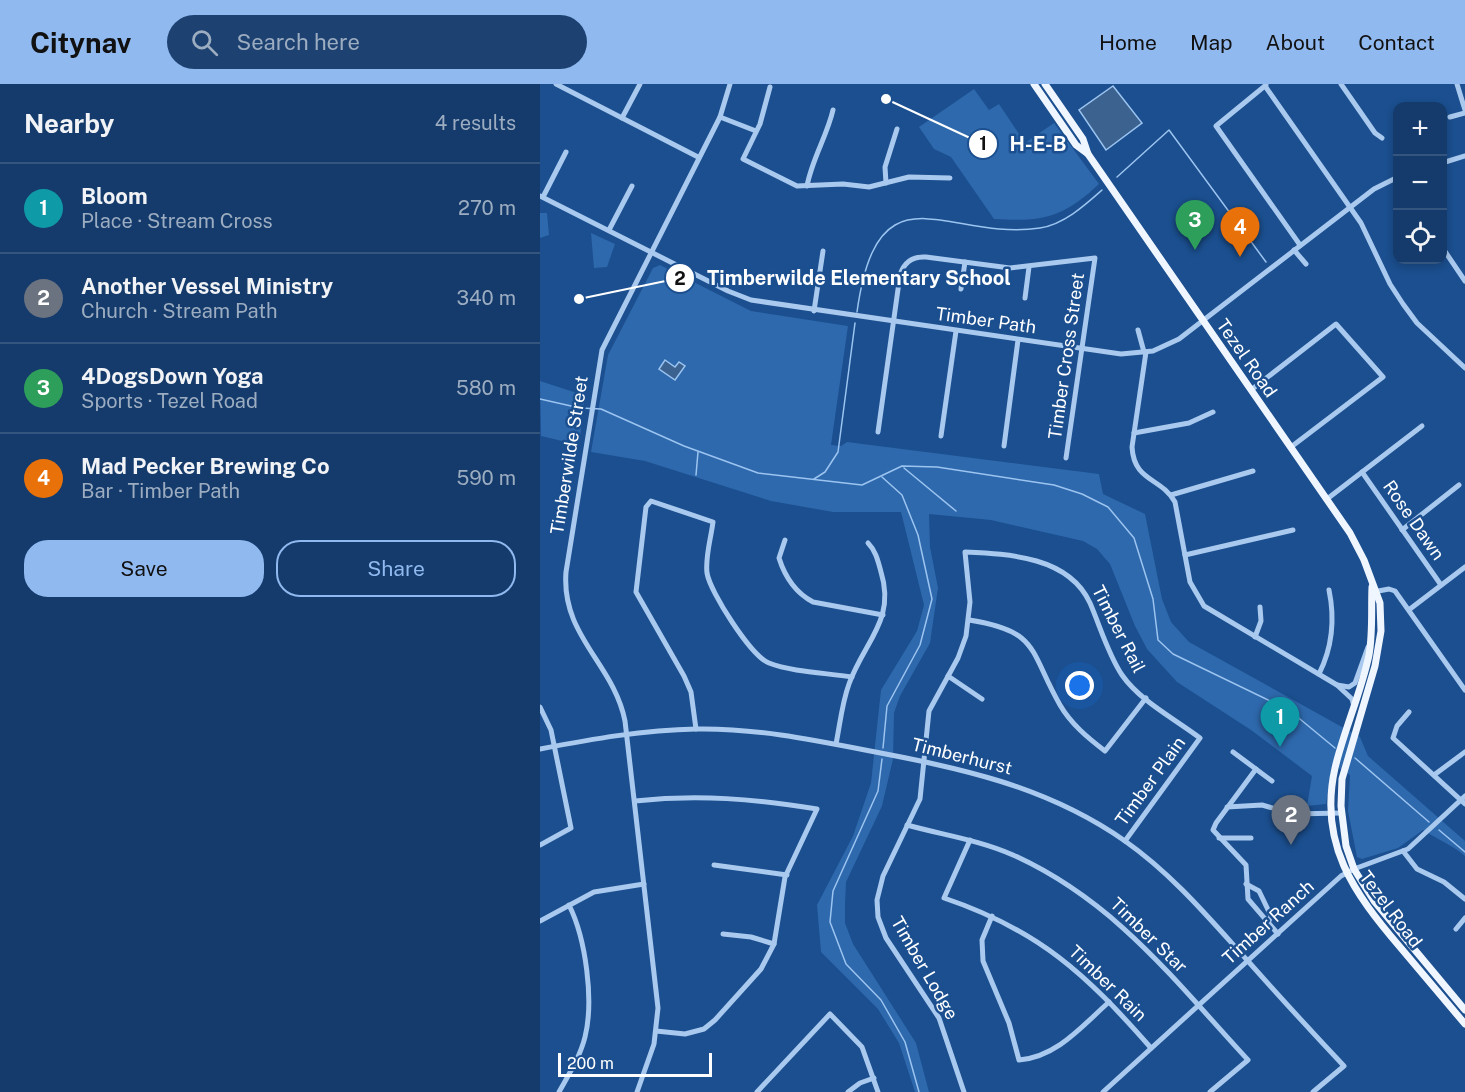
<!DOCTYPE html>
<html lang="en">
<head>
<meta charset="utf-8">
<style>
	:root { --surface:#143b6b; --page:#1d4271; --text:#f1f3f6; --muted:#9dadc1; --line:#33557e; --accent:#90b9f0 }
	body { margin:0; font-family:"Public Sans",sans-serif; background:var(--page); color:var(--text) }
	.controls { position:absolute; right:18px; top:18px; display:grid; overflow:hidden; border-radius:12px; box-shadow:0 3px 9px #0003 }
	.controls button { width:54px; height:54px; display:grid; place-items:center; padding:0; border:0; border-bottom:2px solid var(--line); background:var(--surface); color:var(--text); font:30px sans-serif }
	.scale { position:absolute; left:18px; bottom:15px; width:154px; box-sizing:border-box; padding-left:6px; border:3px solid #fff; border-top:0; font-size:16px; line-height:21px; white-space:nowrap; color:#fff; -webkit-text-stroke:4px #1b4f8f; paint-order:stroke }
	.you { position:absolute; left:540px; top:602px; width:21px; height:21px; margin:-15px; border:4px solid #fff; border-radius:50%; background:#1a73e8; box-shadow:0 0 0 9px #1a73e833 }
	.badge { display:grid; place-items:center; width:39px; height:39px; border-radius:50%; background:var(--accent); color:#fff; font-size:20px; font-weight:700 }
	.pin { position:absolute; translate:-50% -50px; filter:drop-shadow(0 2px 3px #0008) }
	.pin::after { content:''; position:absolute; top:32px; width:21px; height:18px; background:inherit; clip-path:polygon(0 0,100% 0,50% 100%) }
	.list { margin:0; padding:0; list-style:none }
	h2 { display:flex; justify-content:space-between; align-items:center; height:78px; margin:0; padding:0 24px; font-size:26px }
	h2 small { font-size:20px; font-weight:400; color:var(--muted) }
	.list li { display:grid; grid-template-columns:39px 1fr auto; gap:18px; align-items:center; box-sizing:border-box; height:90px; padding:0 24px; border-top:2px solid var(--line) }
	.list b { display:block; font-size:22px; white-space:nowrap }
	.list p { margin:0; font-size:20px; white-space:nowrap; color:var(--muted) }
	.list em { font-size:20px; font-style:normal; color:var(--muted) }
	.actions { display:flex; gap:12px; padding:18px 24px }
	.actions a { flex:1; padding:14px 0; border:2px solid var(--accent); border-radius:24px; text-align:center; font-size:21px; color:var(--accent) }
	.actions .main { background:var(--accent); color:#111 }
	.icon { flex:none; width:33px; height:33px; fill:none; stroke:currentColor; stroke-width:2; stroke-linecap:round; stroke-linejoin:round }
	.map { position:relative; flex:none; width:925px; height:1008px; overflow:hidden }
	header { display:flex; align-items:center; gap:36px; box-sizing:border-box; height:84px; padding:0 30px; background:var(--accent); color:#111 }
	header strong { font-size:28px }
	nav { display:flex; gap:33px; margin-inline-start:auto; font-size:21px }
	.search { width:420px; height:54px; background:var(--page); display:flex; align-items:center; gap:15px; box-sizing:border-box; padding:0 21px; border-radius:33px; color:var(--muted); font-size:22px }
	main { display:flex }
	aside { flex:1; background:var(--surface) }
	.map>svg:first-child { display:block }
	.green { fill:#2e69ad }
	.water { fill:#3c6290; stroke:#9cc4f0; stroke-width:1.5 }
	.lines { fill:none; stroke-linecap:round; stroke-linejoin:round }
	.stream { stroke:#9cc4f0; stroke-width:1.5 }
	.minor { stroke:#a9c9ee; stroke-width:5 }
	.major { stroke:#f0f6ff; stroke-width:7 }
	.labels { text-anchor:middle; dominant-baseline:central; stroke-width:5; stroke-linejoin:round; paint-order:stroke }
	.street-label { font-size:18px; fill:#fff; stroke:#1b4f8f }
	.leader { fill:none; stroke:#fff; stroke-width:2 }
	.callout-dot { fill:#fff; stroke:#1b4f8f; stroke-width:2 }
	.mark-label { font-size:18px; text-anchor:middle; font-weight:bold; fill:#111 }
	.callout-label { font-size:20px; text-anchor:middle; font-weight:bold; fill:#fff; stroke:#1b4f8f; stroke-width:5; stroke-linejoin:round; paint-order:stroke }
</style>
</head>
<body>
<header>
<strong>Citynav</strong>
<div class="search"><svg class="icon" aria-label="search" viewBox="0 0 24 24"><circle cx="10" cy="10" r="6"/><path d="M15 15l6 6"/></svg>Search here</div>
<nav><a>Home</a><a>Map</a><a>About</a><a>Contact</a></nav>
</header>
<main>
<aside>
<h2>Nearby<small>4 results</small></h2>
<ul class="list">
<li><span class="badge" style="background:#0f9aa8">1</span><div><b>Bloom</b><p>Place · Stream Cross</p></div><em>270 m</em></li>
<li><span class="badge" style="background:#6b7280">2</span><div><b>Another Vessel Ministry</b><p>Church · Stream Path</p></div><em>340 m</em></li>
<li><span class="badge" style="background:#2e9e5b">3</span><div><b>4DogsDown Yoga</b><p>Sports · Tezel Road</p></div><em>580 m</em></li>
<li><span class="badge" style="background:#e8710a">4</span><div><b>Mad Pecker Brewing Co</b><p>Bar · Timber Path</p></div><em>590 m</em></li>
</ul>
<div class="actions"><a class="main">Save</a><a>Share</a></div>
</aside>
<div class="map">
<svg width="925" height="1008" viewBox="0 0 925 1008">
	<rect width="100%" height="100%" fill="#1b4f8f"/>
	<g class="green">
		<path d="M434,5L449,26L459,20L485,59L514,39L559,100C523,134 502,138 454,135L411,73L394,65L379,43Z"/>
		<polygon points="0,129 7,129 9,151 0,154"/>
		<polygon points="51,149 75,160 67,183 54,184"/>
		<path d="M120,181L211,227L308,242L291,361L301,362L307,358L559,390L563,410L605,430L622,515L631,538L649,558L820,653L828,672L925,757V772C911,760 898,756 883,746L858,764L822,775L817,773L808,727L810,691L792,680L786,720L767,722L772,692L711,646L637,598L607,565L595,542L570,480L557,465L543,457L451,436L389,430L390,463L398,504L390,559L360,612L354,629L353,675L342,722L306,798L305,820V839L313,860L376,959L389,1008H375L359,959L338,925L281,868L277,821L313,752L331,699L341,606L377,547L384,521L361,428H293L231,417L105,377L51,368L68,271L113,184Z"/>
		<polygon points="44,295 47,296 39,361 1,352 0,297 37,309"/>
	</g>
	<g class="water">
		<polygon points="573,2 602,39 566,66 539,26"/>
		<polygon points="125,276 135,283 139,278 145,282 135,296 119,285"/>
	</g>
	<g class="lines">
		<g class="stream">
			<polyline points="577,93 629,46 726,178"/>
			<path d="M317,228C338,77 407,158 500,144C524,140 544,122 562,106"/>
			<polyline points="0,315 40,324 61,325 144,362 218,389 322,401 362,382 397,383 514,401 542,410 568,423 594,454 613,515 618,556 633,570 749,626 795,664"/>
			<polyline points="364,384 416,427"/>
			<polyline points="156,391 158,368"/>
			<polyline points="342,393 362,411 378,451 392,515 380,561 347,622 343,664"/>
			<polyline points="274,395 285,388 298,368 315,239"/>
			<polyline points="815,674 889,738"/>
			<polyline points="342,675 338,707 293,807 290,838 306,880 341,916 365,958 379,1008"/>
			<polyline points="899,746 925,768"/>
		</g>
		<g class="minor">
			<polyline points="16,0 158,73"/>
			<polyline points="801,0 835,49 842,54"/>
			<polyline points="917,0 925,26"/>
			<polyline points="726,1 676,42 760,161"/>
			<polyline points="725,2 821,139 850,200 863,220 877,239 925,284"/>
			<polyline points="230,3 220,40 203,75 257,102 303,100 329,103 369,93 410,94"/>
			<polyline points="180,33 216,47"/>
			<polyline points="910,33 925,29"/>
			<polyline points="82,34 100,0"/>
			<polyline points="902,79 925,72"/>
			<polyline points="346,99 345,83 357,45"/>
			<path d="M267,102C272,75 287,52 293,26"/>
			<polyline points="0,112 188,207 211,216 581,270 613,267 639,255 834,105 858,93"/>
			<polyline points="3,113 26,68"/>
			<polyline points="69,146 92,102"/>
			<polyline points="902,163 925,197"/>
			<polyline points="754,166 766,180"/>
			<polyline points="421,205 425,178"/>
			<polyline points="485,214 489,183"/>
			<polyline points="274,227 283,167"/>
			<polyline points="598,246 604,268"/>
			<path d="M606,268L592,363C594,398 621,393 635,418L650,498L664,522L797,601L812,615L814,622"/>
			<polyline points="711,306 796,240 843,293 751,363"/>
			<path d="M338,348L360,191C364,178 372,172 386,173L470,184L555,174L526,374"/>
			<polyline points="594,349 649,339 673,328"/>
			<polyline points="401,352 416,247"/>
			<polyline points="464,362 478,256"/>
			<polyline points="822,388 901,501"/>
			<polyline points="631,411 713,387"/>
			<polyline points="787,415 882,342"/>
			<polyline points="862,446 919,401"/>
			<path d="M245,456L239,474C245,493 256,509 273,518L343,531"/>
			<polyline points="645,471 753,446"/>
			<polyline points="833,508 849,505 855,507 925,606"/>
			<polyline points="870,525 925,483"/>
			<path d="M429,536C500,547 489,567 520,621C531,640 548,654 565,667L606,614"/>
			<polyline points="715,553 721,537 720,523"/>
			<path d="M779,590C793,562 795,535 789,506"/>
			<polyline points="408,592 442,615"/>
			<polyline points="797,601 809,603 815,599 828,563"/>
			<polyline points="0,623 11,646 31,744 0,761"/>
			<polyline points="869,628 857,642 853,654 925,720"/>
			<path d="M156,645L151,608L144,592L96,508L106,423L111,417L173,438C171,454 165,473 167,489C170,508 211,572 229,579C252,588 287,589 312,593"/>
			<path d="M296,660C300,640 302,619 309,600C324,558 356,536 341,488C338,477 336,467 328,459"/>
			<path d="M0,665C52,655 103,646 156,645C213,644 269,655 325,666C419,684 505,701 585,757C632,790 669,834 707,876C739,912 771,947 804,982L773,1008"/>
			<polyline points="693,668 732,697"/>
			<polyline points="716,685 676,739 673,746 706,781 708,815 738,850"/>
			<polyline points="894,691 925,668"/>
			<path d="M95,717C159,710 214,715 277,725L245,793L234,860L221,885L175,936L164,945L145,950L116,947"/>
			<polyline points="687,723 722,721 754,730 801,729"/>
			<path d="M367,741C403,751 439,756 473,771C575,817 634,896 708,976L670,1008"/>
			<polyline points="679,754 711,754"/>
			<path d="M430,756L404,814C499,846 546,890 611,964"/>
			<polyline points="863,767 877,785 904,798 925,815"/>
			<polyline points="174,781 247,791"/>
			<polyline points="706,800 719,807 731,832 728,839"/>
			<path d="M452,832L442,856L443,877L469,939L479,976C517,973 542,942 569,918"/>
			<polyline points="0,837 54,808 104,800"/>
			<polyline points="916,845 925,834"/>
			<polyline points="183,850 211,853 234,860"/>
			<path d="M19,1008C29,990 40,973 45,953C54,917 46,855 29,821"/>
			<path d="M97,1008L114,960L118,924L85,637C74,580 21,552 26,488L62,266L180,33L190,0"/>
			<polyline points="217,1008 290,930 322,963 338,1008"/>
			<polyline points="308,1008 320,999 334,994"/>
			<path d="M424,1008L399,934L346,854L338,833L337,816L343,792L380,715L389,627L418,574L426,552L430,518L425,468C470,470 529,473 550,519C560,542 568,570 582,591C600,617 635,635 660,654L585,757"/>
			<polyline points="563,1008 801,792 814,785 868,765 925,712"/>
		</g>
		<g class="major">
			<polyline points="494,0 536,61 548,70 810,449 824,476 840,519 841,547 835,582 802,695 801,722 806,762 814,785 834,817 925,926"/>
			<polyline points="505,0 543,55 548,70"/>
			<path d="M832,503C831,526 833,548 829,571C821,609 804,646 795,684C778,760 814,809 860,863C882,889 903,914 925,940"/>
		</g>
	</g>
	<g class="labels">
		<g class="street-label">
			<text transform="translate(446 236) rotate(8)">Timber Path</text>
			<text transform="translate(526 272) rotate(-82)">Timber Cross Street</text>
			<text transform="translate(707 274) rotate(55)">Tezel Road</text>
			<text transform="translate(29 371) rotate(-81)">Timberwilde Street</text>
			<text transform="translate(874 436) rotate(55)">Rose Dawn</text>
			<text transform="translate(579 545) rotate(63)">Timber Rail</text>
			<text transform="translate(422 672) rotate(14)">Timberhurst</text>
			<text transform="translate(610 697) rotate(-54)">Timber Plain</text>
			<text transform="translate(851 825) rotate(53)">Tezel Road</text>
			<text transform="translate(728 838) rotate(-42)">Timber Ranch</text>
			<text transform="translate(609 851) rotate(44)">Timber Star</text>
			<text transform="translate(385 884) rotate(60)">Timber Lodge</text>
			<text transform="translate(568 899) rotate(44)">Timber Rain</text>
		</g>
	</g>
	<path class="leader" d="M346 15L443 60M39 215L140 194"/>
	<g class="callout-dot">
		<circle cx="346" cy="15" r="6"/>
		<circle cx="39" cy="215" r="6"/>
		<circle cx="443" cy="60" r="15"/>
		<circle cx="140" cy="194" r="15"/>
	</g>
	<g class="mark-label">
		<text x="443" y="66">1</text>
		<text x="140" y="201">2</text>
	</g>
	<g class="callout-label">
		<text x="498" y="67">H-E-B</text>
		<text x="319" y="201">Timberwilde Elementary School</text>
	</g>
</svg>
<div class="controls">
<button>+</button>
<button>−</button>
<button><svg class="icon" aria-label="locate" viewBox="0 0 24 24"><circle cx="12" cy="12" r="6"/><path d="M12 2v4M12 18v4M2 12h4M18 12h4"/></svg></button>
</div>
<div class="scale">200 m</div>
<div class="you"></div>
<div class="pin badge" style="left:740px;top:663px;background:#0f9aa8">1</div>
<div class="pin badge" style="left:751px;top:761px;background:#6b7280">2</div>
<div class="pin badge" style="left:655px;top:166px;background:#2e9e5b">3</div>
<div class="pin badge" style="left:700px;top:173px;background:#e8710a">4</div>
</div>
</main>
</body>
</html>
